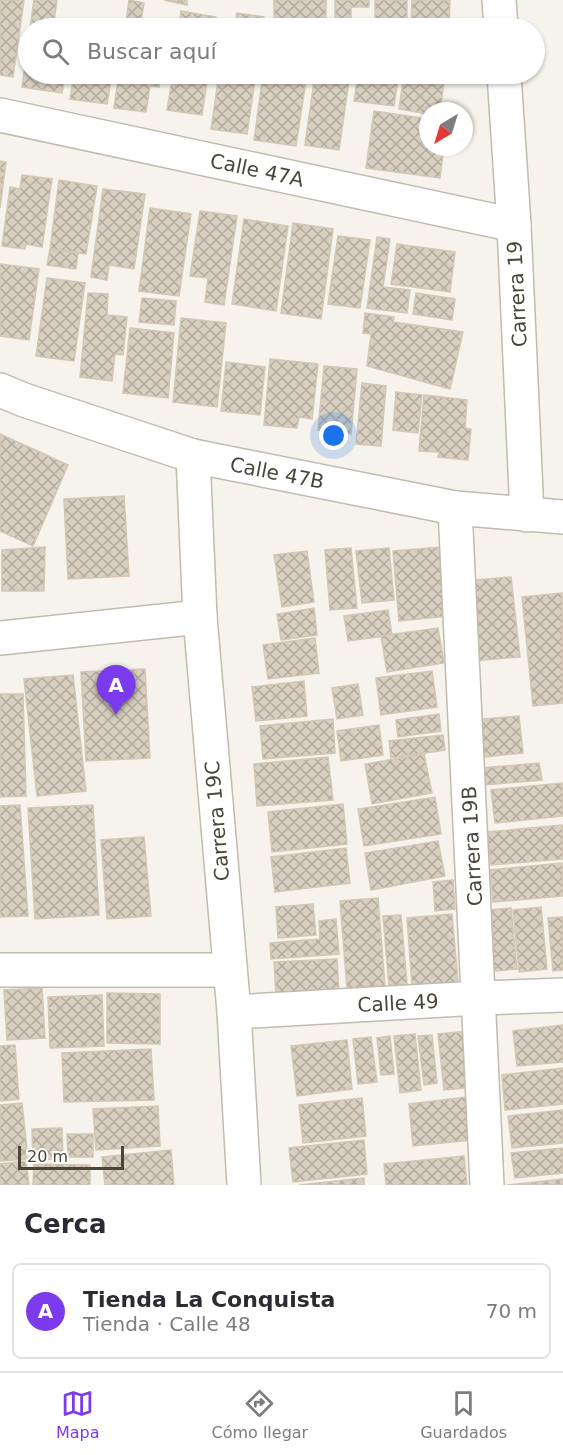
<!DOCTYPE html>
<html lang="es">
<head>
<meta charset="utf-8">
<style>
	:root { --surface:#fff; --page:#f2f2f3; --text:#2b2b33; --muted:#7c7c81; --line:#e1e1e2; --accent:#7c3aed }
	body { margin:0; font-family:"DejaVu Sans",sans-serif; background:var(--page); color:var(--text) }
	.compass { position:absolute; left:419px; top:102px; width:54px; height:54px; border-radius:50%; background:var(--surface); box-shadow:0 2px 4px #0004; rotate:218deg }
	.scale { position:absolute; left:18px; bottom:15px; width:106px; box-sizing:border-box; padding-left:6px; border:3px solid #4b4439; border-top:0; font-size:16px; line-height:21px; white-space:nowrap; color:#4b4439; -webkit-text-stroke:4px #fff; paint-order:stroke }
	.you { position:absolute; left:334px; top:436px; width:21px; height:21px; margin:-15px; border:4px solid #fff; border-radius:50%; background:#1a73e8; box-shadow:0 0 0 9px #1a73e833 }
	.badge { display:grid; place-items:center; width:39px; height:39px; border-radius:50%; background:var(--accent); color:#fff; font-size:20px; font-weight:700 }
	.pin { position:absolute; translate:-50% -50px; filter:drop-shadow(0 2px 3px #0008) }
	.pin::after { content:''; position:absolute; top:32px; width:21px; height:18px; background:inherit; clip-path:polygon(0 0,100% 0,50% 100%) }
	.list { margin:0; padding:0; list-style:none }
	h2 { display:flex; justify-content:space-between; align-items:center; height:78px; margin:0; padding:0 24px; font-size:26px }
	h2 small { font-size:20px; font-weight:400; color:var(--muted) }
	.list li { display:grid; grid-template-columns:39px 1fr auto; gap:18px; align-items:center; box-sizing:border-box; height:96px; margin:0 12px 12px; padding:0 12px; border:2px solid var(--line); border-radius:9px }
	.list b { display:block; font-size:22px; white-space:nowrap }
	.list p { margin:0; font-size:20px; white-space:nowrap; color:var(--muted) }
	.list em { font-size:20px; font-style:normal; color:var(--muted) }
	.icon { flex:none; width:33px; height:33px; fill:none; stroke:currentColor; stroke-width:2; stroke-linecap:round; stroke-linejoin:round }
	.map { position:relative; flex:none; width:563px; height:1185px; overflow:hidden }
	.search { position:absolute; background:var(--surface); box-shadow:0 2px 4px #0004; left:18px; right:18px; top:18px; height:66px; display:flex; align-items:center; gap:15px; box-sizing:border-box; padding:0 21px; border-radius:33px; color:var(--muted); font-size:22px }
	.sheet { height:186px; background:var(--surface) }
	nav { display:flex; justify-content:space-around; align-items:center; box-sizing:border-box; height:84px; border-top:2px solid var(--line); background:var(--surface); font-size:16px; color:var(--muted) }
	nav a { display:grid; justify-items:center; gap:3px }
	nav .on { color:var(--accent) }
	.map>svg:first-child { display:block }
	.building { fill:url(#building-cross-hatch); stroke:#d3c7b4; stroke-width:1.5 }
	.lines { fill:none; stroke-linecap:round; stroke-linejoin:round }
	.street-casing { stroke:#c2bbae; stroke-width:36 }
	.street { stroke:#fff; stroke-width:33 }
	.labels { text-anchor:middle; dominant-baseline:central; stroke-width:6; stroke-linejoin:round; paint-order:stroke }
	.street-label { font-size:20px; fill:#4b4439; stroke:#fff }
</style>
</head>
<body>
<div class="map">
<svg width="563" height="1185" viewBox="0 0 563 1185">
	<defs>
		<pattern id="building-cross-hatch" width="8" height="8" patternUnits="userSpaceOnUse" patternTransform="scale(1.5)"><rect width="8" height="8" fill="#d8cfc1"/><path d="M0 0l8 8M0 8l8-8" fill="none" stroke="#b1aa9e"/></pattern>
	</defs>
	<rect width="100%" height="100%" fill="#f6f3ec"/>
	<g class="building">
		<polygon points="0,0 24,0 13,77 0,75"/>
		<polygon points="34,0 57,0 53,28 30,28"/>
		<polygon points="129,0 144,3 140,28 125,28"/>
		<polygon points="164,0 187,0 187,5"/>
		<polygon points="274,0 326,0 326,28 318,28 274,18"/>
		<polygon points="335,0 369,0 369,7 351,7 351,21 335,21"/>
		<rect x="375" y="0" width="32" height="28"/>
		<polygon points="412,0 450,0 449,28 411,28"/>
		<polygon points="181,11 216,17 214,28 179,28"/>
		<polygon points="237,13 264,17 262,28 235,28"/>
		<polygon points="28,41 28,74 65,74 62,93 22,87"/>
		<polygon points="74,74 112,74 107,104 70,99"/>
		<polygon points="119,74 161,74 159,87 150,86 146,112 114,108"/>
		<polygon points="173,74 208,74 202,115 167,110"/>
		<polygon points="219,74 256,74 247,134 211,129"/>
		<polygon points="263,74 307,74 296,146 254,140"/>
		<polygon points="315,74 350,74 339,150 305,145"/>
		<polygon points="404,74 445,74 440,111 428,111 428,114 399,109"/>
		<polygon points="358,75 398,80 394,106 354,101"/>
		<polygon points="374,111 428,119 428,147 444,147 440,178 366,168"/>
		<polygon points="0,161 6,162 0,208"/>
		<polygon points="22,175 52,179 42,247 26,244 25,249 2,246 10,187 20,189"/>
		<polygon points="59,180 97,186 86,254 50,249"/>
		<polygon points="103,189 145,194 134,269 109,265 107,280 91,277"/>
		<polygon points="150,208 191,214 179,296 139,291"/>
		<polygon points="200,211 237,216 224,305 205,302 208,278 190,276"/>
		<polygon points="244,219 288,226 276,311 232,304"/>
		<polygon points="293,223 333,229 321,319 281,313"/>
		<polygon points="338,236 370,240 360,308 328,304"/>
		<polygon points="377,237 390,239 383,287 410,290 407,313 367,308"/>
		<polygon points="397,244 455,252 450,292 391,284"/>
		<polygon points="50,249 78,253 76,269 47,265"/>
		<polygon points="0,264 39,269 29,340 0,336"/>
		<polygon points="47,278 85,283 74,361 36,356"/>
		<polygon points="88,293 108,294 107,315 127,317 123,355 115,354 112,381 80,377"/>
		<polygon points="416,293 455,299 452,320 413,314"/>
		<polygon points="142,298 176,301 174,325 139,322"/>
		<polygon points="365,313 394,317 393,322 463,332 450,389 367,366 371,334 363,333"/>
		<polygon points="181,318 226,323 217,407 173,402"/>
		<polygon points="130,328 174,333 168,398 123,393"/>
		<polygon points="270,359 318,364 312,419 299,417 297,428 264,425"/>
		<polygon points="226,362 265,367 260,415 221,411"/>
		<polygon points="324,366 357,369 351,434 318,430"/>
		<polygon points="362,383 386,386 381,446 356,444"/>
		<polygon points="396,392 422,395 418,433 393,430"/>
		<polygon points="424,395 467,400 465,428 471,429 468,460 438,457 439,452 419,451"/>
		<polygon points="0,434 68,465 33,546 0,531"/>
		<polygon points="124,496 129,576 68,579 64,499"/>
		<polygon points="45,547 44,591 2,591 2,550"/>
		<polygon points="442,547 449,616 399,621 393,551"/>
		<polygon points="351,548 357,608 330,610 325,550"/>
		<polygon points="389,548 394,600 362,603 356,551"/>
		<polygon points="307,551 314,602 282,607 274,555"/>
		<polygon points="511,577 520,657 472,661 464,581"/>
		<polygon points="562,593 563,703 533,706 522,597"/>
		<polygon points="314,608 317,635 281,640 277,614"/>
		<polygon points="388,610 392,635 348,641 344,616"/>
		<polygon points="438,628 444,663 387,672 381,636"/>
		<polygon points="315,638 319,673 268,679 263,645"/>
		<polygon points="145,669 150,758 86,761 81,672"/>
		<polygon points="432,671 437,707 381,715 376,678"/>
		<polygon points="73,675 86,791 37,796 24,679"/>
		<polygon points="304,681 307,716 256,721 252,687"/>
		<polygon points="358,684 363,715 337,719 332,688"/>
		<polygon points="0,694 23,694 26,796 0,797"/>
		<polygon points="439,714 441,731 398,737 396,720"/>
		<polygon points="519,716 523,753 475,758 472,720"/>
		<polygon points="333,719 335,753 263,759 260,726"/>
		<polygon points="379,725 383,755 341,761 337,731"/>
		<polygon points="443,735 445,750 391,758 389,741"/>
		<polygon points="424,754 432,793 372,804 365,764"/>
		<polygon points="328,757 333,800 257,806 254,764"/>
		<polygon points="539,763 542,780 484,785 482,768"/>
		<polygon points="562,783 563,816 495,823 491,790"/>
		<polygon points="435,797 441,834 364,846 358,809"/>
		<polygon points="343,804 347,844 272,852 268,812"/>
		<polygon points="20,805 28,916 0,917 0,806"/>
		<polygon points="93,805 99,915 35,919 28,808"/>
		<polygon points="563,825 563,859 491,865 487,832"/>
		<polygon points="144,837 151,916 107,919 101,840"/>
		<polygon points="438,841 445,876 371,890 365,853"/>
		<polygon points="346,848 350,883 275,892 271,857"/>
		<polygon points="562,863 563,896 493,902 490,870"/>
		<polygon points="453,880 455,909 435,911 433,882"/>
		<polygon points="378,898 385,986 347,989 340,901"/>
		<polygon points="313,904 316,935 278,938 276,907"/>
		<polygon points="541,907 547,969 519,972 513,910"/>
		<polygon points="511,908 517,969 495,971 489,910"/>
		<polygon points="452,914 458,982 412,985 407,918"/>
		<polygon points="401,915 407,984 389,986 383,916"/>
		<polygon points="563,917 563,970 553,971 548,918"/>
		<polygon points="336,919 339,954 271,959 270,943 320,939 319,921"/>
		<polygon points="337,959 339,992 276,995 274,962"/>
		<polygon points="42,988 45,1038 7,1040 4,990"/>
		<polygon points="107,993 160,994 160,1044 107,1043"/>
		<polygon points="102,995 104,1046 50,1048 48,997"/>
		<polygon points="563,1025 563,1062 517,1066 513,1031"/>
		<polygon points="469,1031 475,1087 444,1090 438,1034"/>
		<polygon points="415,1034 421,1090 400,1093 394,1036"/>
		<polygon points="432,1035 437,1083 424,1085 418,1036"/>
		<polygon points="390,1036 394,1074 381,1075 377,1038"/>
		<polygon points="371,1037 377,1082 358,1084 353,1039"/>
		<polygon points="347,1040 352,1089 297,1096 291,1046"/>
		<polygon points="15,1045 19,1099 0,1101 0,1046"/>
		<polygon points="151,1049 154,1100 64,1102 62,1053"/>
		<polygon points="563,1068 563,1104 505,1110 502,1075"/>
		<polygon points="467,1097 472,1140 413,1146 409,1104"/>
		<polygon points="362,1098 366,1136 303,1143 299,1105"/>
		<polygon points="22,1103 28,1159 0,1161 0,1105"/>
		<polygon points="158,1106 160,1146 96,1150 93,1109"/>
		<polygon points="563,1110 563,1143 512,1148 508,1116"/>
		<polygon points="62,1128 63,1159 33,1160 32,1129"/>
		<polygon points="67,1134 93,1134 93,1157 68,1157"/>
		<polygon points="364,1140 367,1174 293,1182 289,1148"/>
		<polygon points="563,1148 563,1173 515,1178 511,1153"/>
		<polygon points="171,1150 174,1185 105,1185 102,1157"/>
		<polygon points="464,1156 467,1185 386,1185 384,1164"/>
		<polygon points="26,1161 29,1185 0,1185 0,1164"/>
		<polygon points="34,1164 90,1165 90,1185 33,1185"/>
		<polygon points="364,1178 364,1185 299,1185"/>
		<polygon points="563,1179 563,1185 507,1185"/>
	</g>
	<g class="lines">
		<defs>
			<g id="street">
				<polyline points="499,0 501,28"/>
				<polyline points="504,74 514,225 527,515"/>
				<polyline points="0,115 514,225"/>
				<polyline points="0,390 24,400 193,456 455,508 563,517"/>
				<polyline points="193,456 200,617 234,1012 244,1185"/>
				<polyline points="455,508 487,1185"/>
				<polyline points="0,638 200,617"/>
				<polyline points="0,970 229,970"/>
				<polyline points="234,1012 479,998 563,995"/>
			</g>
		</defs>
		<use href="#street" class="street-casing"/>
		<use href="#street" class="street"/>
	</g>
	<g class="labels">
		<g class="street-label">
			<text transform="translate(257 170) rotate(12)">Calle 47A</text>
			<text transform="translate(517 294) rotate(-93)">Carrera 19</text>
			<text transform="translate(277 473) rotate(11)">Calle 47B</text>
			<text transform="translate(217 821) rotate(-95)">Carrera 19C</text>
			<text transform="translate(472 846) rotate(-93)">Carrera 19B</text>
			<text transform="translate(398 1003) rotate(-3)">Calle 49</text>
		</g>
	</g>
</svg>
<svg class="compass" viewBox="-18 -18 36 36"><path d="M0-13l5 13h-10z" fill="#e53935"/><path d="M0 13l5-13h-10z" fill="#7c7c81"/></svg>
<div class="scale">20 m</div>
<div class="you"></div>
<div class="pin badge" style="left:116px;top:715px">A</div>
<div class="search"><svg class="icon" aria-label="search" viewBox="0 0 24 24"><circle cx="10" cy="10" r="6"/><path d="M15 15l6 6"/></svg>Buscar aquí</div>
</div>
<section class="sheet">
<h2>Cerca<small></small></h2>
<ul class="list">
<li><span class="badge">A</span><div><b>Tienda La Conquista</b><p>Tienda · Calle 48</p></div><em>70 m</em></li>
</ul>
</section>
<nav>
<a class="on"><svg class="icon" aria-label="map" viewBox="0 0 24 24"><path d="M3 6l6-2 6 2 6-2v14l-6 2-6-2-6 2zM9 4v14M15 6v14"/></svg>Mapa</a>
<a><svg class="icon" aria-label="directions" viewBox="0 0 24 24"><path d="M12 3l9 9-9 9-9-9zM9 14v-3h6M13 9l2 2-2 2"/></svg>Cómo llegar</a>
<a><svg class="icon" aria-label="saved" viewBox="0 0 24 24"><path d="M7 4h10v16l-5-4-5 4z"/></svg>Guardados</a>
</nav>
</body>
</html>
